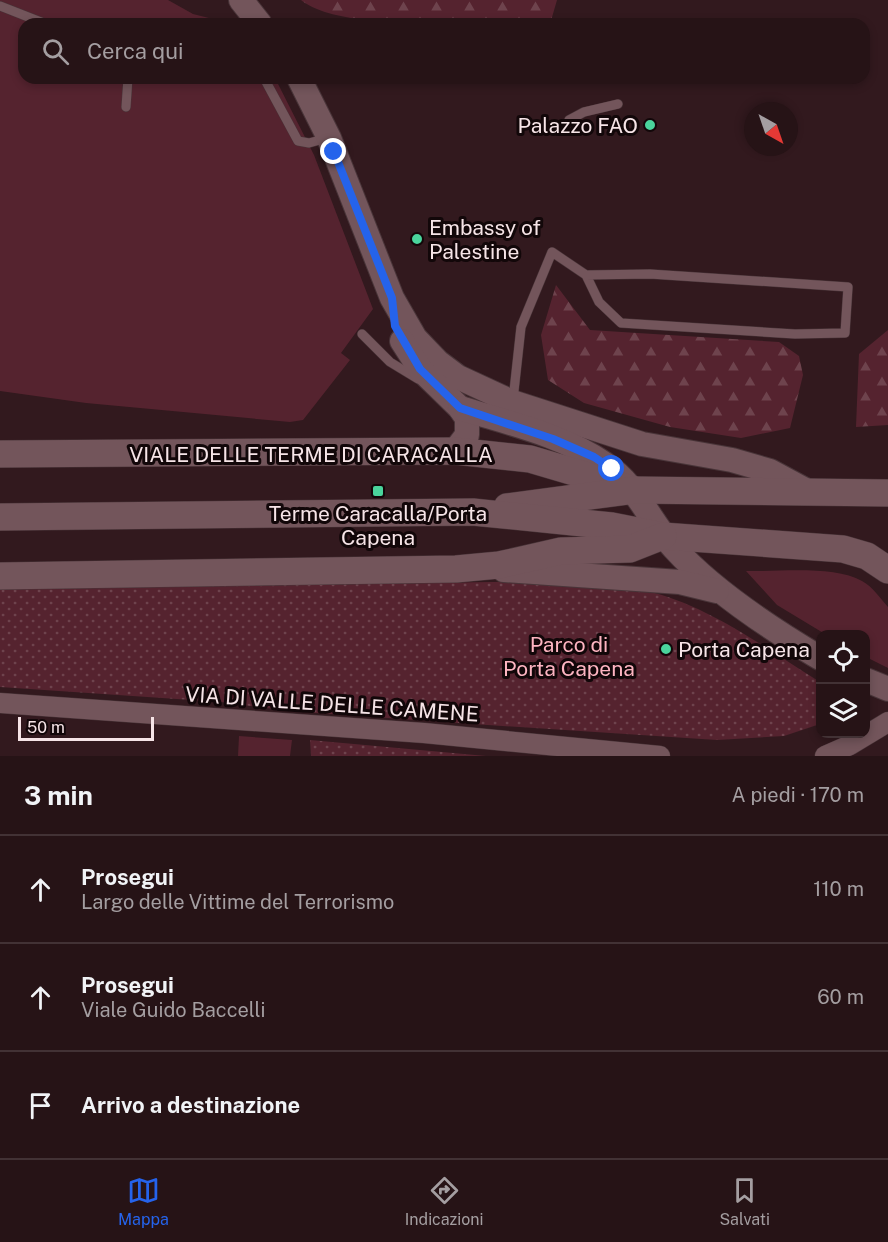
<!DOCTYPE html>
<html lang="it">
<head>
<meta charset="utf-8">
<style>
	:root { --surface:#261316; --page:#322023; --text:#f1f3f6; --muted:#a49ea1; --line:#423235; --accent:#2563eb }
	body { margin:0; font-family:"Public Sans",sans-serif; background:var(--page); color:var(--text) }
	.controls { position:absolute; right:18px; bottom:18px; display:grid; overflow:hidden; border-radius:12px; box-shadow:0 3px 9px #0003 }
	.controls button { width:54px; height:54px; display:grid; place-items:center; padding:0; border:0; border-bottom:2px solid var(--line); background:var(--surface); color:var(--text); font:30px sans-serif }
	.compass { position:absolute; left:744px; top:102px; width:54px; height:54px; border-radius:50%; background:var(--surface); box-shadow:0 3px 9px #0003; rotate:140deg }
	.scale { position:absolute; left:18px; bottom:15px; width:136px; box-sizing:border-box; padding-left:6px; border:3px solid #f6e4e7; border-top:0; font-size:16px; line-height:21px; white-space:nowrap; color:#f6e4e7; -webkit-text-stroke:4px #120709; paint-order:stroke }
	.stop { position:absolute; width:18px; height:18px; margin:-14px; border:4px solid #2563eb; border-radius:50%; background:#fff }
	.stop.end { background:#2563eb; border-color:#fff; box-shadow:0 2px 6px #0008 }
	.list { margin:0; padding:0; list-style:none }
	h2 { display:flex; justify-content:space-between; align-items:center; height:78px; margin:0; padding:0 24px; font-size:26px }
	h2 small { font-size:20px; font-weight:400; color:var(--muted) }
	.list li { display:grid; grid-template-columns:39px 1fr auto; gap:18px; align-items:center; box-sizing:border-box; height:108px; padding:0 24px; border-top:2px solid var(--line) }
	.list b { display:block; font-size:22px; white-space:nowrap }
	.list p { margin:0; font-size:20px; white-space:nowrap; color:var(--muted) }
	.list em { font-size:20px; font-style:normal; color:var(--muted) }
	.icon { flex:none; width:33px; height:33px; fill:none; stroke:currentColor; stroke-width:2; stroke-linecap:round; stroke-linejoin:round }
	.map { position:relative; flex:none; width:888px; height:756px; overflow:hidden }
	.search { position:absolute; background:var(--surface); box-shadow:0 3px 9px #0003; left:18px; right:18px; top:18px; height:66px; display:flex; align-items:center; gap:15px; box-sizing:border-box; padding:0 21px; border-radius:18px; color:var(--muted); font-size:22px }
	.sheet { height:402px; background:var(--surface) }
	nav { display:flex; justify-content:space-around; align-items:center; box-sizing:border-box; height:84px; border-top:2px solid var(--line); background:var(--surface); font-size:16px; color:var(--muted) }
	nav a { display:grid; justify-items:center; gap:3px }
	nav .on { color:var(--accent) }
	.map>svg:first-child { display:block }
	.grass { fill:#55232f }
	.forest { fill:url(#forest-firs) }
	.park { fill:url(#park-dots) }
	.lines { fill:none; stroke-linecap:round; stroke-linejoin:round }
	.service-casing { stroke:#493539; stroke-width:10 }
	.minor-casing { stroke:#493539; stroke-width:21 }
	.tertiary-casing { stroke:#493539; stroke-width:26 }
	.secondary-casing { stroke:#493539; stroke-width:28 }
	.service { stroke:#73555b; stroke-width:9 }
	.minor { stroke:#73555b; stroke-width:20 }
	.tertiary { stroke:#73555b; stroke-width:24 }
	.secondary { stroke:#73555b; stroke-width:27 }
	.route { stroke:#2563eb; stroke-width:8 }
	.poi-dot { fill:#4ad49c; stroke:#120709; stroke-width:2 }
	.labels { text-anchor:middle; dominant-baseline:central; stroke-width:6; stroke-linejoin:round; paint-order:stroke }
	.poi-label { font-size:21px; fill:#f6e4e7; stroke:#120709; text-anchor:start }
	.street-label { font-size:21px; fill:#f6e4e7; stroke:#120709 }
	.park-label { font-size:21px; fill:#fdb4c1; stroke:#120709 }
</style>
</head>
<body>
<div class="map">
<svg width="888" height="756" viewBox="0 0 888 756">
	<defs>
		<pattern id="forest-firs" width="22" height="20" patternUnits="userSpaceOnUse" patternTransform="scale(1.5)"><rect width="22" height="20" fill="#55232f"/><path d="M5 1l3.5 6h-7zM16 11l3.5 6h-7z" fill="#6e434d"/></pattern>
		<pattern id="park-dots" width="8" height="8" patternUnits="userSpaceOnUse" patternTransform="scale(1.5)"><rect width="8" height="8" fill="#55232f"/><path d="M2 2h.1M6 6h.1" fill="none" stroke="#6e434d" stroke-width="1.8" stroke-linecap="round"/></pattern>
	</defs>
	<rect width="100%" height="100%" fill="#32191e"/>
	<g class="grass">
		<polygon points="0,0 168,0 193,14 233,24 24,24 24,78 275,78 314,155 373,309 341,353 350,360 303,420 290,422 86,403 0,391"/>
		<path d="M746,571C778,572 834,565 862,581C873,587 880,598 888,607V668L866,657V634H825L777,605Z"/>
		<polygon points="239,736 292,740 290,756 238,756"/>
	</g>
	<g class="forest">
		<path d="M301,0H557L550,24C494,24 341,33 301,0Z"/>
		<polygon points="556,285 590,330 779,342 799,356 803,375 790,428 741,438 670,427 584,403 548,380 541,335"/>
		<polygon points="888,330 888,425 856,427 859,354"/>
	</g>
	<g class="park">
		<path d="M568,581C594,584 621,585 646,591C707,604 768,650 820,682V724L784,736L717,740L473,724L289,711L221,702L0,687V589Z"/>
		<polygon points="310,740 486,756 311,756"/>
	</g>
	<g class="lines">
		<defs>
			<g id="service">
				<polyline points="0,6 46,24"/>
				<polyline points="264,78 298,141 309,143 327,138"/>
				<polyline points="126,107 128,78"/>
				<polyline points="569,120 584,112 618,104"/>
				<polyline points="362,334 390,362 418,379"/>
				<polyline points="513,400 521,327 552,252 586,275 599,302 621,323 795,334 845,333 848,287 650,274 586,275"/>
			</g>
			<g id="minor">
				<polyline points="0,703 424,733 660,756"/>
				<polyline points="825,756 850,745 888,722"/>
			</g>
			<g id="tertiary">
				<polyline points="241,0 260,24"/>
				<polyline points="299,78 329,138 392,298 415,338 438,362 458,377 512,402 642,444 732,460 770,471 809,492"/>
				<polyline points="402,341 420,369 460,408 467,418 467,435 455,451"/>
				<path d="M460,408C508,423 563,435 605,464C637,485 649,521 674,548C713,591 771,629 820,658"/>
				<polyline points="504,570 680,582 717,591"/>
				<polyline points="866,680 888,689"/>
			</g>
			<g id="secondary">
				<polyline points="0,454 455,451 530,459 635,490"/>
				<polyline points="507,507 635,490 888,493"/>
				<polyline points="0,517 473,512 612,526 663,536 843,549 867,556 888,570"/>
				<polyline points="0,576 456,569 499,565 561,551 630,549 663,536"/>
			</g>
		</defs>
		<use href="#service" class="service-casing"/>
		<use href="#minor" class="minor-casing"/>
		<use href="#tertiary" class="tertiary-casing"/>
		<use href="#secondary" class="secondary-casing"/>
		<use href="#service" class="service"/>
		<use href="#minor" class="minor"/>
		<use href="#tertiary" class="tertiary"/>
		<use href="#secondary" class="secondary"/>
	</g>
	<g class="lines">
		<polyline class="route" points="334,152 392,298 395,326 420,369 460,408 553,439 594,457 612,469"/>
	</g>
	<g class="poi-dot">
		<circle cx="650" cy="125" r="6"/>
		<circle cx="417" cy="239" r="6"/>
		<rect x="372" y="485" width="12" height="12" rx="3"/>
		<circle cx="666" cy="649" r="6"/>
	</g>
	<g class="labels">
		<g class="poi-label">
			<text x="638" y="125" text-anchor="end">Palazzo FAO</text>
			<text x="429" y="227">Embassy of<tspan x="429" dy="24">Palestine</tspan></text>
			<text x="378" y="513" text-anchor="middle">Terme Caracalla/Porta<tspan x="378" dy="24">Capena</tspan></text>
			<text x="678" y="649">Porta Capena</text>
		</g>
		<g class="street-label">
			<text x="311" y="454">VIALE DELLE TERME DI CARACALLA</text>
			<text transform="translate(332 704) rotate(4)">VIA DI VALLE DELLE CAMENE</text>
		</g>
		<g class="park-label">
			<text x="569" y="644">Parco di<tspan x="569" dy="24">Porta Capena</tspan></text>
		</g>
	</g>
</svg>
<div class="controls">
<button><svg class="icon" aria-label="locate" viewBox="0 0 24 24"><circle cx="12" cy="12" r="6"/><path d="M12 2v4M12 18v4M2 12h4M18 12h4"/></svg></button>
<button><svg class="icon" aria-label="layers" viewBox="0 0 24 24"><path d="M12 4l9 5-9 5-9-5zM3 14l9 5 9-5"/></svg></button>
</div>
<svg class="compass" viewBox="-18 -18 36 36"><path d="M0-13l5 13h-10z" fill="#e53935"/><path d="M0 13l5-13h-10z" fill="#a49ea1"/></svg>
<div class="scale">50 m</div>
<div class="stop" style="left:612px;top:469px"></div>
<div class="stop end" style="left:334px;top:152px"></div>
<div class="search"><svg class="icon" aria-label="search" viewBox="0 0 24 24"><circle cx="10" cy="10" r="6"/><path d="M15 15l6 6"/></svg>Cerca qui</div>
</div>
<section class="sheet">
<h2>3 min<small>A piedi · 170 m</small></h2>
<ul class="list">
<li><svg class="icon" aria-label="ahead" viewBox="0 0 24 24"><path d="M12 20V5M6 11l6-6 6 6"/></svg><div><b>Prosegui</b><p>Largo delle Vittime del Terrorismo</p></div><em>110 m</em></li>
<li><svg class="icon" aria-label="ahead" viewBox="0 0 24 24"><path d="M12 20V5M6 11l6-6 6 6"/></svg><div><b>Prosegui</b><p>Viale Guido Baccelli</p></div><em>60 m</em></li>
<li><svg class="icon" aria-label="arrive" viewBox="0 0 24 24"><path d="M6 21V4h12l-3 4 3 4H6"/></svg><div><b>Arrivo a destinazione</b></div></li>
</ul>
</section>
<nav>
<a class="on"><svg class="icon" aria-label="map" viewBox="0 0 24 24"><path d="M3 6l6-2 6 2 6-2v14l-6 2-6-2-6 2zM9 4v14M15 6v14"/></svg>Mappa</a>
<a><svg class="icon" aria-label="directions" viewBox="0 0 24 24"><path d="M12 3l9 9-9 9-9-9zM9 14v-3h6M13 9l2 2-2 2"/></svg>Indicazioni</a>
<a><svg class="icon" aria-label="saved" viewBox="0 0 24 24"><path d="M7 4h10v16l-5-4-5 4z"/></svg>Salvati</a>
</nav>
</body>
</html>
